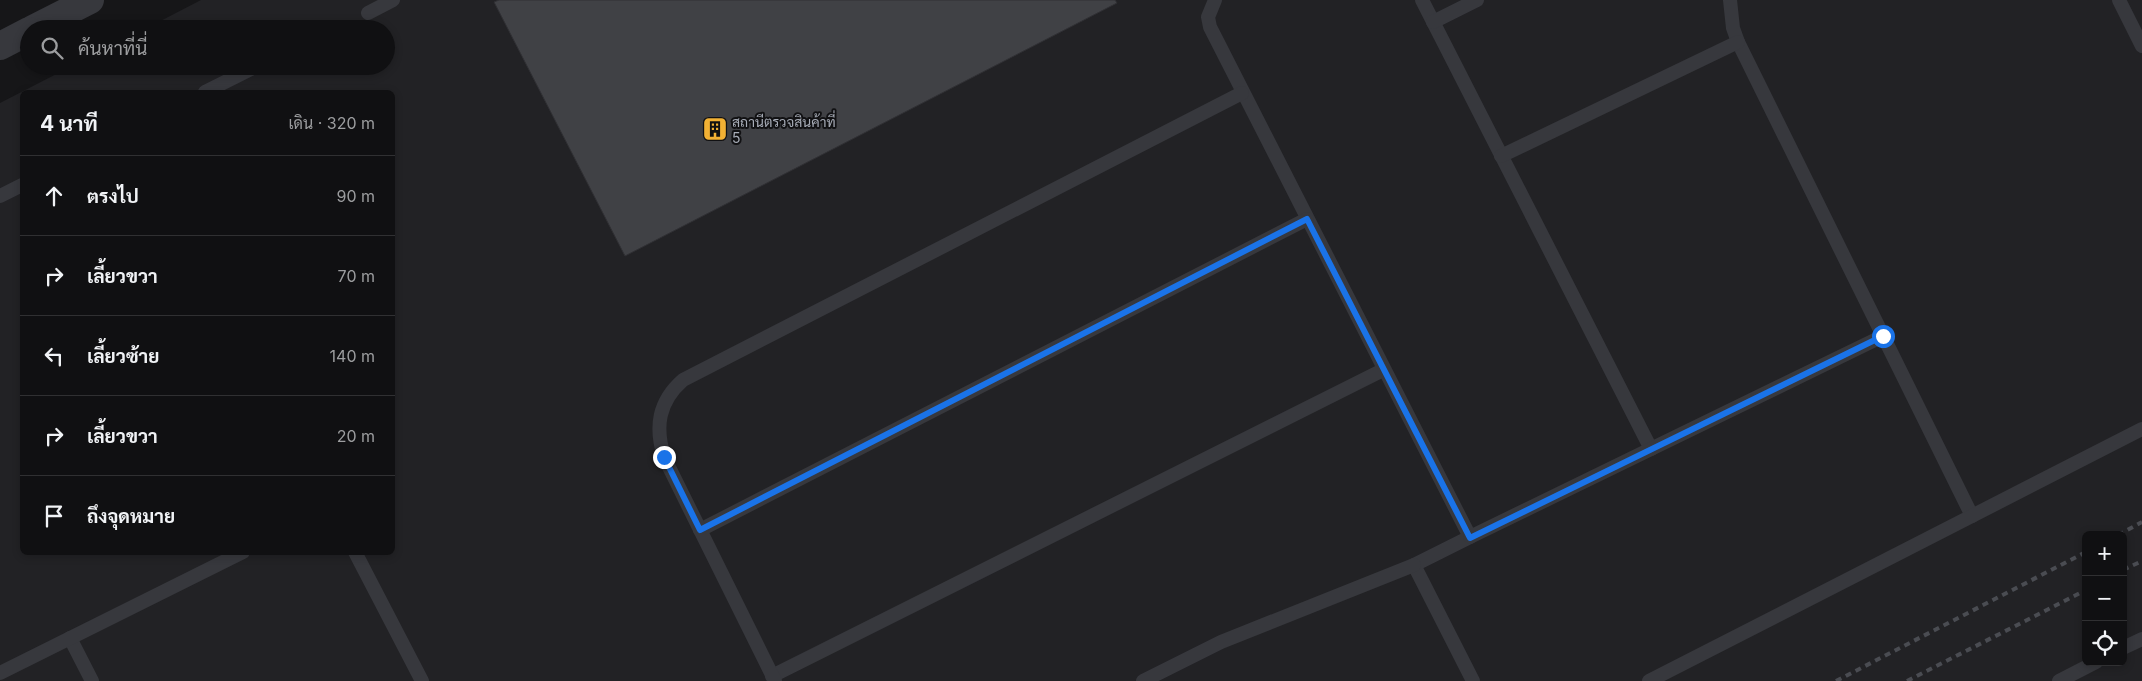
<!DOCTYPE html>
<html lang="th">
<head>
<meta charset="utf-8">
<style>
	:root { --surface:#101012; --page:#1e1e20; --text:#f1f3f6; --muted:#9c9d9f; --line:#303032 }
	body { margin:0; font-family:Inter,Sarabun,sans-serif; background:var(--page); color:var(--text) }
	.controls { position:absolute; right:15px; bottom:15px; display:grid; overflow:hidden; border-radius:8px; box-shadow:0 2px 8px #0003 }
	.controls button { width:45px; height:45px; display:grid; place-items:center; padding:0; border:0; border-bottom:1px solid var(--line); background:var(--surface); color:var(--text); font:25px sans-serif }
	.stop { position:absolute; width:15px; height:15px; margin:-11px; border:4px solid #1a73e8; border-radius:50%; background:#fff }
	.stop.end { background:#1a73e8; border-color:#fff; box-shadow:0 1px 5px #0008 }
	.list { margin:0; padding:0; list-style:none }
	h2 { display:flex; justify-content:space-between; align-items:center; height:65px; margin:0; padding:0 20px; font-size:21px }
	h2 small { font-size:16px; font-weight:400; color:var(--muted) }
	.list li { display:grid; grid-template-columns:32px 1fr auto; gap:15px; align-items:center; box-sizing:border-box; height:80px; padding:0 20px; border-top:1px solid var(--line) }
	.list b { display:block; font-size:19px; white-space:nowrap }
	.list em { font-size:16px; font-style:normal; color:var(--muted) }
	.icon { flex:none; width:28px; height:28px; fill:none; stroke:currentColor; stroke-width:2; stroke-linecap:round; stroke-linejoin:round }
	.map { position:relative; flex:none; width:2142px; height:681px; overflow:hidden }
	.search { position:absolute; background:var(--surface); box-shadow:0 2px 8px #0003; left:20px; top:20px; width:375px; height:55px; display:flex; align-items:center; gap:12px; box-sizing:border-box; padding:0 18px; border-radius:28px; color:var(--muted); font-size:19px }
	.panel { position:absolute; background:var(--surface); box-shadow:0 2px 8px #0003; left:20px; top:90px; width:375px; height:465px; border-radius:8px }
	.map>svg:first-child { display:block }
	.built { fill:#222225; fill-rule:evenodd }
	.building { fill:#404145; stroke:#303034 }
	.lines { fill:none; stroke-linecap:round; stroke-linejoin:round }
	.service { stroke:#37383d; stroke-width:14 }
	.minor { stroke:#37383d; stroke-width:28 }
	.rail { stroke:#4a4c52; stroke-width:4; stroke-dasharray:6 5; stroke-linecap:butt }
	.route { stroke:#1a73e8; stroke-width:6 }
	.labels { text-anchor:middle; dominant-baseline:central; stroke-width:4; stroke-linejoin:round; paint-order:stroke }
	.poi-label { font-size:14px; fill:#a8adb8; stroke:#111113; text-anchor:start }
</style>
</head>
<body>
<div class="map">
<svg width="2142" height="681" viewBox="0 0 2142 681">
	<rect width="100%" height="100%" fill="#161618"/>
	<path class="built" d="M201,0H2142V681H0V103L72,66H386V29H145ZM22,92H392V552H22ZM2086,535H2123V662H2086Z"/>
	<polygon class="building" points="499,0 1115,0 1117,3 625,256 494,2"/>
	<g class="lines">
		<g class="service">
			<polyline points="1215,0 1208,17 1210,27 1470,537 1414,565 1473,681"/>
			<polyline points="1422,0 1651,449"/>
			<polyline points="1730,0 1733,28 1738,42 1972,516"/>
			<polyline points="2119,0 2142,46"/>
			<polyline points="368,13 393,0"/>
			<polyline points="1433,22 1477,0"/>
			<polyline points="205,92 257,66"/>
			<polyline points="1501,156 1738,42"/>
			<polyline points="0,196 22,185"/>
			<polyline points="700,530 1307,219"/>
			<polyline points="1470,537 1883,336"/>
			<polyline points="355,552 422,681"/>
			<polyline points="70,638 92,681"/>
			<polyline points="2123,648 2142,639"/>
			<polyline points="0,673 243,552"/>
			<polyline points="772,676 1383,370"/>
			<path d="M775,681L664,457C655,427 658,402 683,380L1242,93"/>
			<polyline points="1143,681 1221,642 1414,565"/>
			<polyline points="1649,681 2142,429"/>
			<polyline points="2059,681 2096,662"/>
		</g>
		<g class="minor">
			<polyline points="33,29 90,0"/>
			<polyline points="0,46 29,31"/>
		</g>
		<g class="rail">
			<polyline points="2118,535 2142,522"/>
			<polyline points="2123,570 2142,561"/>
			<polyline points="1836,681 2086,552"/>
			<polyline points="1907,681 2086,590"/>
		</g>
	</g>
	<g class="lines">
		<polyline class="route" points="664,457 700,530 1307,219 1470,538 1883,336"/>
	</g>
	<defs>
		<symbol id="building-square" viewBox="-11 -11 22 22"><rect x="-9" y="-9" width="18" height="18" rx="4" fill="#f2b134" stroke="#111113"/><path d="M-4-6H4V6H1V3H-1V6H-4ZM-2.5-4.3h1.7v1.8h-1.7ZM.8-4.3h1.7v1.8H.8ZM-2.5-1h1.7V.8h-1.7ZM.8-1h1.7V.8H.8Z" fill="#111"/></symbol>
	</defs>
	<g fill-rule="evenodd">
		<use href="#building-square" x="701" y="115" width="28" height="28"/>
	</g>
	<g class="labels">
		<g class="poi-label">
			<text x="732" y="121">สถานีตรวจสินค้าที่<tspan x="732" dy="16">5</tspan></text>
		</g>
	</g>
</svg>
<div class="controls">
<button>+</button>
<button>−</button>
<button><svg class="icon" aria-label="locate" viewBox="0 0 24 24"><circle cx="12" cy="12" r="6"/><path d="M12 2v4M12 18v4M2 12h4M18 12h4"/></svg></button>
</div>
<div class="stop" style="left:1883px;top:336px"></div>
<div class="stop end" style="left:664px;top:457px"></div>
<div class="search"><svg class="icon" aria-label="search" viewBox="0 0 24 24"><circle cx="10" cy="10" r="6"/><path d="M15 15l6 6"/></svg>ค้นหาที่นี่</div>
<section class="panel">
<h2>4 นาที<small>เดิน · 320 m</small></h2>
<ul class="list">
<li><svg class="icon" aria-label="ahead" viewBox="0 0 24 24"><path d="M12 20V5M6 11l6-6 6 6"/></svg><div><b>ตรงไป</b></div><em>90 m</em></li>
<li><svg class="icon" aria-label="right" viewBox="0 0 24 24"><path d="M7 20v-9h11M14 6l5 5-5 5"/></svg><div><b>เลี้ยวขวา</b></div><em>70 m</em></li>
<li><svg class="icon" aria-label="left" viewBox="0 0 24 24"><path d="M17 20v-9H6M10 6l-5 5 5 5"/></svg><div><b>เลี้ยวซ้าย</b></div><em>140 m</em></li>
<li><svg class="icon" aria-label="right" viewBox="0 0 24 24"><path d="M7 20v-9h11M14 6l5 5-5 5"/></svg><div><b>เลี้ยวขวา</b></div><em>20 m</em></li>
<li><svg class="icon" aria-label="arrive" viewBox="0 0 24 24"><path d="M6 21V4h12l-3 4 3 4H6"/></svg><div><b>ถึงจุดหมาย</b></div></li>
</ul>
</section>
</div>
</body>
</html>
